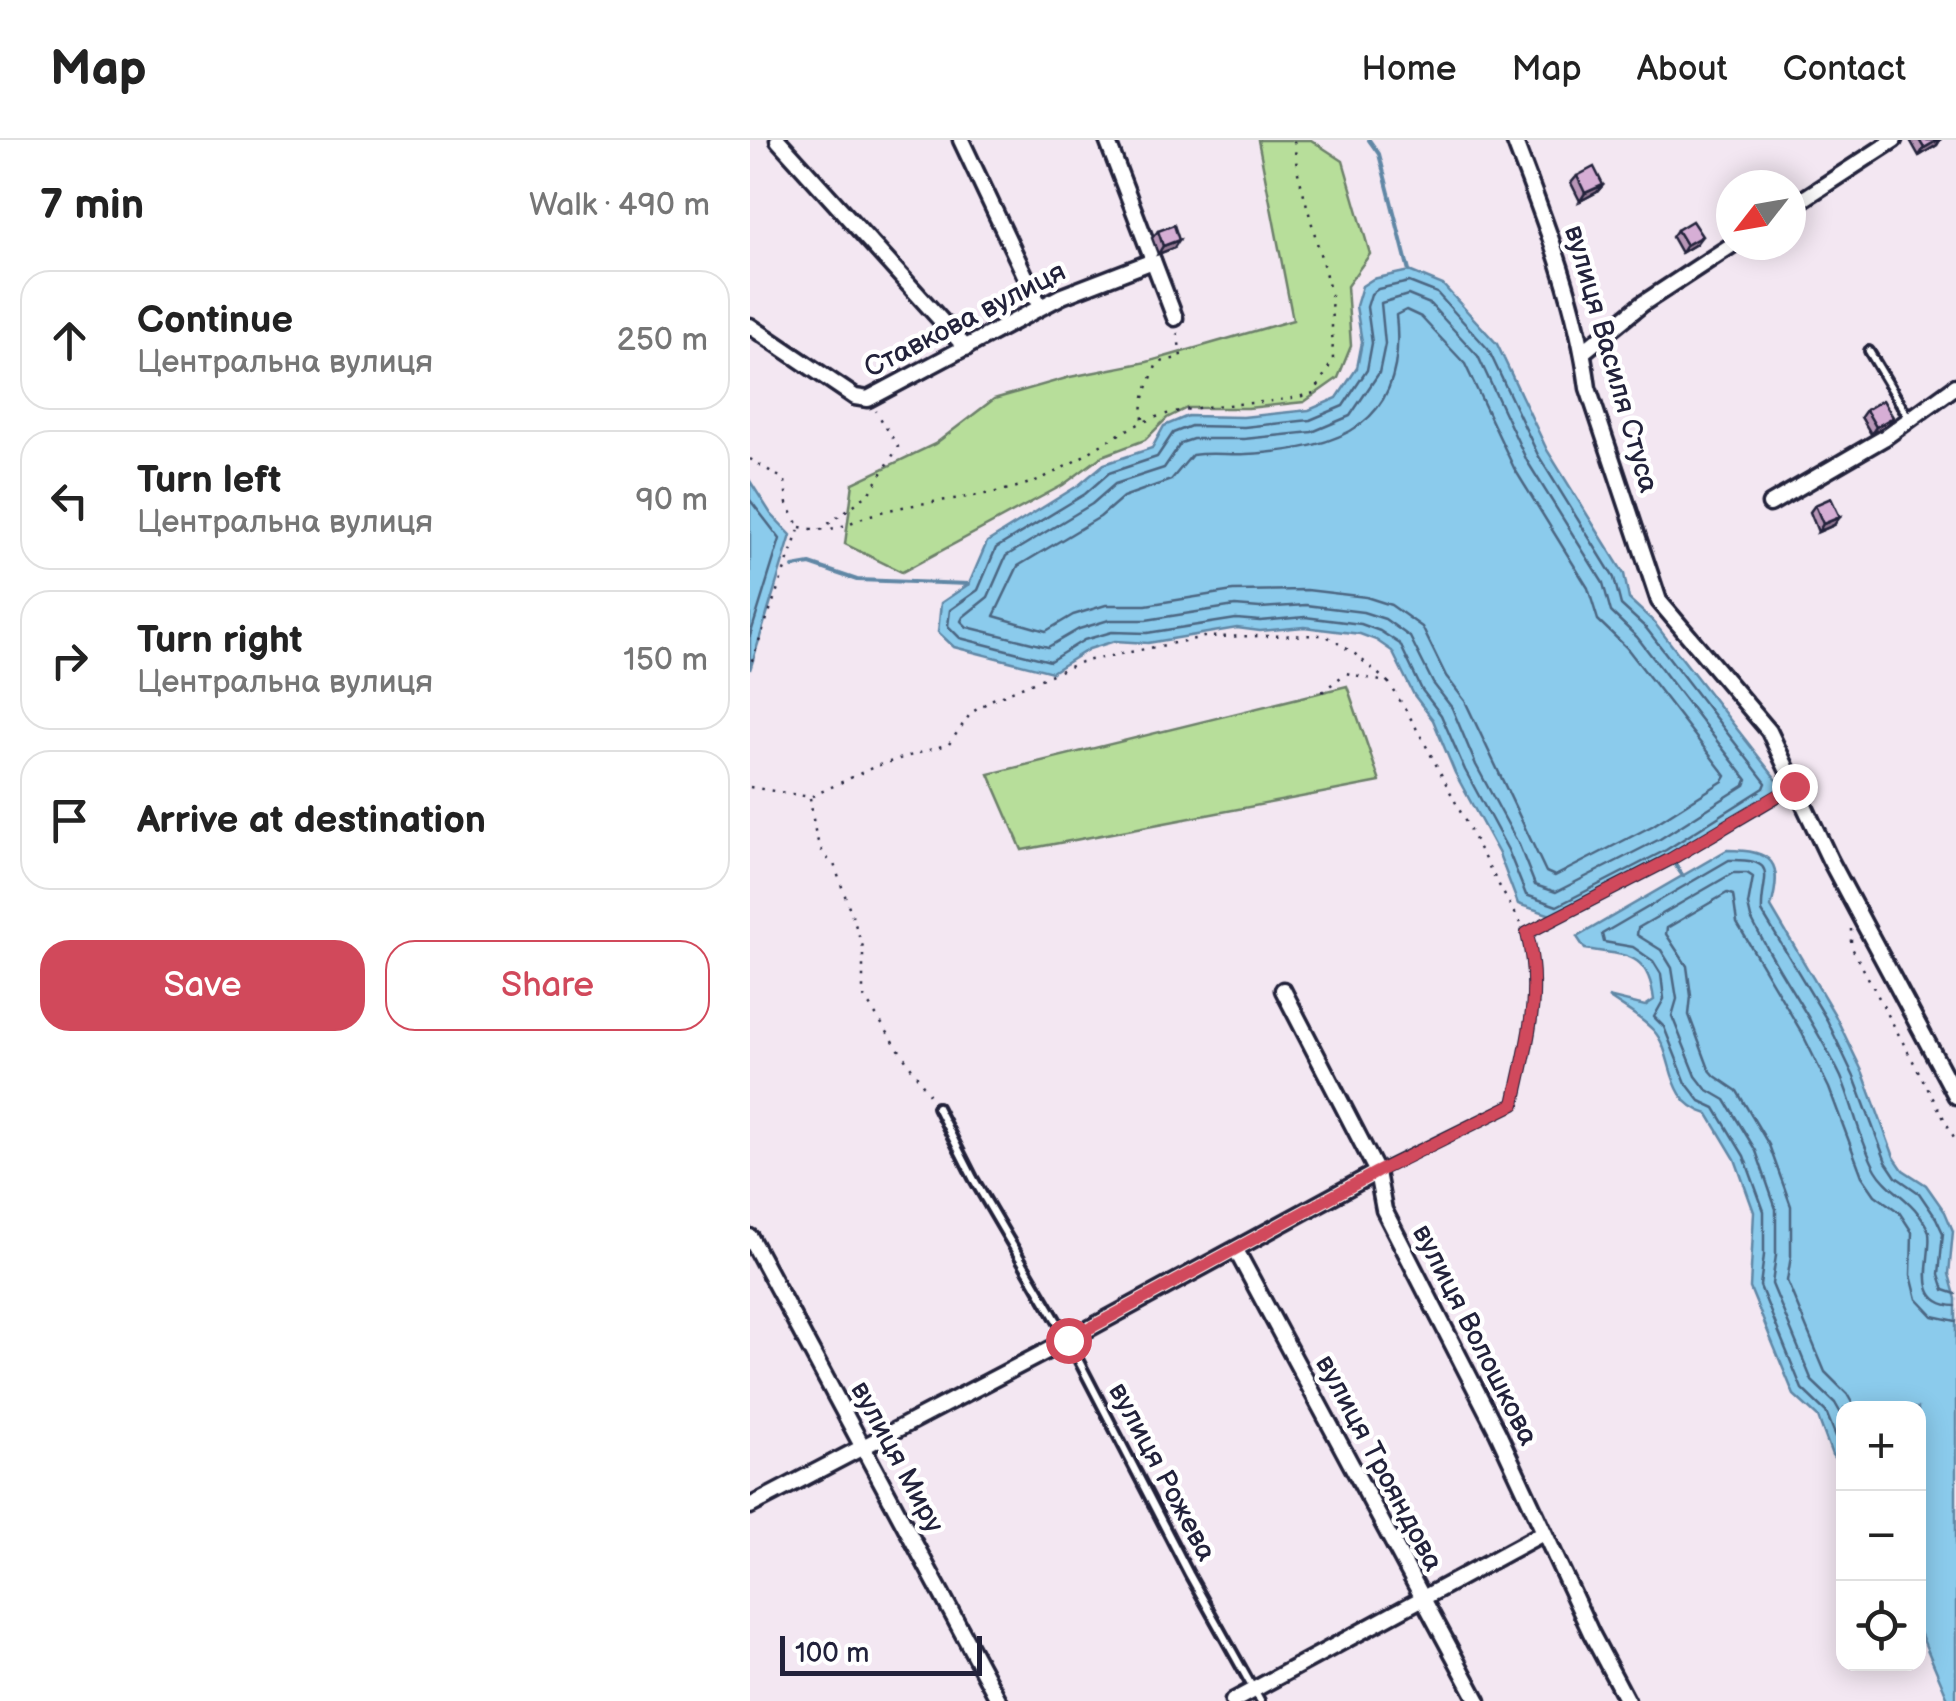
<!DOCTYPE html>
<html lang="en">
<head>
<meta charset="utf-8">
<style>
	:root { --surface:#fff; --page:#f6f6f6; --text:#222; --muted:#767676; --line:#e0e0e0; --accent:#d1495b }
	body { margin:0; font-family:"Balsamiq Sans",sans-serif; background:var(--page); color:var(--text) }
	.controls { position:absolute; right:30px; bottom:30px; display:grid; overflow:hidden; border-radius:20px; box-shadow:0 5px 25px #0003 }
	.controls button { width:90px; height:90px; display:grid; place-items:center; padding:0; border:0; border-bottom:2px solid var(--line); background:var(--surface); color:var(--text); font:50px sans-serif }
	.compass { position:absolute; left:966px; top:30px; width:90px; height:90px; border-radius:50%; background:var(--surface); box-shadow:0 5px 25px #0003; rotate:239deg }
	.scale { position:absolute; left:30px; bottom:25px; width:202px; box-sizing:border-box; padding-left:10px; border:5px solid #22223b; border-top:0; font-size:28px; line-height:35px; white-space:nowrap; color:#22223b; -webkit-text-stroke:8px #fff; paint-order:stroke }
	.stop { position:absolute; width:30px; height:30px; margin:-22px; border:8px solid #d1495b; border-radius:50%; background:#fff }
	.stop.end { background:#d1495b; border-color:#fff; box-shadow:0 2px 10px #0008 }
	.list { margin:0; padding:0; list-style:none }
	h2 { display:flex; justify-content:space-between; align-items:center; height:130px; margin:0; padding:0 40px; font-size:42px }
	h2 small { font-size:32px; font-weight:400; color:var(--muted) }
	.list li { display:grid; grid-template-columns:65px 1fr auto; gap:30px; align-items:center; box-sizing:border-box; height:140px; margin:0 20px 20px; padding:0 20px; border:2px solid var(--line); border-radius:30px }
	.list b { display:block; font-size:38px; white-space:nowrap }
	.list p { margin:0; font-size:32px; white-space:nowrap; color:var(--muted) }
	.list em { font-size:32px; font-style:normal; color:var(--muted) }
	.actions { display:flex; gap:20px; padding:30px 40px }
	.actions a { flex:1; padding:22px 0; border:2px solid var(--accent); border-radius:30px; text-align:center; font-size:35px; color:var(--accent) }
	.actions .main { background:var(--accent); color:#fff }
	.icon { flex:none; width:55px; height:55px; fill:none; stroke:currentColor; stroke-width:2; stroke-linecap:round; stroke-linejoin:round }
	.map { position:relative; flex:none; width:1206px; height:1561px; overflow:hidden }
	header { display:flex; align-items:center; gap:60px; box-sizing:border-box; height:140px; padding:0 50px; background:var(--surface); border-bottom:2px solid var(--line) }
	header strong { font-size:48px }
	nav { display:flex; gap:55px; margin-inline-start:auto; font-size:35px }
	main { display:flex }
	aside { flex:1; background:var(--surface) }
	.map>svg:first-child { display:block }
	.green { fill:#b7de9a; stroke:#6c806a; stroke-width:2.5 }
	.water { fill:#8bcbec; stroke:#6187a5; stroke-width:2.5 }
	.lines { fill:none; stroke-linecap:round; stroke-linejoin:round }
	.shore { stroke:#4c6682; stroke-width:2.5 }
	.stream { stroke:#6187a5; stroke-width:4 }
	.lane-casing { stroke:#22223b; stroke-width:14 }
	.street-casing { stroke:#22223b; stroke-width:21 }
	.path { stroke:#22223b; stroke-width:2.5; stroke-dasharray:2.5 8; stroke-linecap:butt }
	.lane { stroke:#fff; stroke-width:6 }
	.street { stroke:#fff; stroke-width:14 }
	.wall { fill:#b896b7; stroke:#22223b; stroke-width:2.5 }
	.shaded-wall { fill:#967a95; stroke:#22223b; stroke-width:2.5 }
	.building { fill:#d6aed5; stroke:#22223b; stroke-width:2.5 }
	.route { stroke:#d1495b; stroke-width:12 }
	.labels { text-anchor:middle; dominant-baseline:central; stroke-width:9; stroke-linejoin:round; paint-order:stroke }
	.street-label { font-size:28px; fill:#22223b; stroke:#fff }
</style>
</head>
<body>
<header>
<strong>Map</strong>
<nav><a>Home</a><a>Map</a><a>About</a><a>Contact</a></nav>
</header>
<main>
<aside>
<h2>7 min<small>Walk · 490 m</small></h2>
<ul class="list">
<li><svg class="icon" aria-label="ahead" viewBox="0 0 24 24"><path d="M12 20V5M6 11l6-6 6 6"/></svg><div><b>Continue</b><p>Центральна вулиця</p></div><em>250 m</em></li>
<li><svg class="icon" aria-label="left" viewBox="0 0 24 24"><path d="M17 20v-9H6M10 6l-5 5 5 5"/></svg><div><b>Turn left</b><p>Центральна вулиця</p></div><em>90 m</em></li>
<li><svg class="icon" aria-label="right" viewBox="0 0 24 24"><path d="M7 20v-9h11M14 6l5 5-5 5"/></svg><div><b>Turn right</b><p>Центральна вулиця</p></div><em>150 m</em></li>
<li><svg class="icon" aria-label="arrive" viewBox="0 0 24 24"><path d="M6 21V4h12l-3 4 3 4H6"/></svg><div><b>Arrive at destination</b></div></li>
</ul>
<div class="actions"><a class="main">Save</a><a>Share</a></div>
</aside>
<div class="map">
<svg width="1206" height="1561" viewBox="0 0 1206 1561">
	<rect width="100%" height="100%" fill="#f3e7f2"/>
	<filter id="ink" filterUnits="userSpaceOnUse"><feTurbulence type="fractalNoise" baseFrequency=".01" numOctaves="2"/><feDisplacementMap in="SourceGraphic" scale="20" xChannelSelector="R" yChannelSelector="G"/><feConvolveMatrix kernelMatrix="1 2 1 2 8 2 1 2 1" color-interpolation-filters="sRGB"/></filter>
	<g filter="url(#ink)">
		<g class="green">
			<polygon points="508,0 561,0 593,21 620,114 597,146 601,206 588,238 554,262 498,268 437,268 417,278 395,300 352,316 313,345 152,432 95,404 103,343 185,304 244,259 320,237 397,222 543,180"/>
			<polygon points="597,546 630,642 272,710 239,634"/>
		</g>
		<g class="water">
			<polygon points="659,131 693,145 747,204 797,310 874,434 879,459 903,481 1033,648 921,719 807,777 768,764 749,714 705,633 683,580 664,555 642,511 626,500 610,494 554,487 510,491 487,488 398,503 365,501 339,509 302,532 204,507 188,492 191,463 219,444 237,402 329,345 354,324 402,308 414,286 438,276 493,277 559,270 587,258 607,228 612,202 606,166 612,146 623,139"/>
			<polygon points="0,341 21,374 41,395 0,530"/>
			<path d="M977,710C1024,710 1033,723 1021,767L1085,875L1113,933L1144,1017L1153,1030L1176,1045L1195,1072L1203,1091L1199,1134L1206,1159V1561H1199L1169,1490L1168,1268H1094L1093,1329L1082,1315L1068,1277L1044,1255L1000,1148L1004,1072L985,1019L958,974C913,961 926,914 903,890C891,877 872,867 858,857L895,866L904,860C898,811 877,816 835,809L827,797Z"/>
		</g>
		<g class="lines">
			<g class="shore">
				<polygon points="659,142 687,153 738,209 788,315 864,438 871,465 896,488 1016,643 1014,648 916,710 807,766 776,755 758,710 715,630 691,575 672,550 650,504 630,491 611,484 555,477 510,481 486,479 397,493 362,492 334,500 300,521 210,498 198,486 200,470 228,450 246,408 335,354 359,333 407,317 423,293 441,286 494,287 560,280 593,266 617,230 622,203 617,167 621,154 628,149"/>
				<polygon points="658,155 680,164 728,216 777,321 853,443 861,472 887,497 997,640 995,645 910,699 806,752 785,745 769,705 726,625 702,568 683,543 660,497 635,479 613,472 556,465 510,468 485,466 396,480 359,480 329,489 298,507 217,487 211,481 213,477 238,457 256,416 342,364 365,344 414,328 431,303 443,299 494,299 562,292 600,276 629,233 635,204 631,163"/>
				<path d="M656,170L671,177L715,224L764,328L838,448L848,480L876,507L976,636L973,641L902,686L805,736L796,732L715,561L696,536L672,487L641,465L616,457L557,450L483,451L396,465H356L323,475L296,491L244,476L268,426L350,377L373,357L421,340L442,315C460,312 478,315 496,314C591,309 658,285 646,175Z"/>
				<polyline points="0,360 30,399 0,496"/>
				<polyline points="1105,1268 1097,1254 1075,1232 1037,1141 1041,1116 1041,1066 1019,1005 987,951 965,936 959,929 939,875 941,856 937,826 916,794 917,788 977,753 983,755 987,783 1052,893 1079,948 1112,1036 1125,1055 1149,1072 1162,1092 1161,1135 1167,1159 1183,1176 1206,1181"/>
				<path d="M1094,1279L1085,1263L1062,1241L1022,1144L1026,1115V1069L1006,1011L975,960L956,949L946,936L922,876L927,859L922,828L911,810L887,795L888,788L983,733H997L1003,737L998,765L1001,778C1028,833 1065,882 1091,937C1104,967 1110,1002 1126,1030C1137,1049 1156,1056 1168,1073C1171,1078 1178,1086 1179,1093C1183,1116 1160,1164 1206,1166"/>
				<path d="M1094,1316L1076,1272L1052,1249L1010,1146L1014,1115V1071L994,1016L965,968L950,961L936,943L914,887L904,877L914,859L911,834L903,821L883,807L854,802L852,794L979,720C1033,718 1010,740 1012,772L1077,880L1104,937L1136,1022L1146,1037L1169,1053L1186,1078L1193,1093L1189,1134L1194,1150L1206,1154"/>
			</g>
			<g class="stream">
				<polyline points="619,0 629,14 659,131"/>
				<polyline points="43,427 60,424 107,440 219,444"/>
				<polyline points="921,719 933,736"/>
			</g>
			<defs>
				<g id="lane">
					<polyline points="1119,211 1159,278"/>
					<polyline points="187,967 223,1038 318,1200 439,1434 510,1561"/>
					<path d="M630,1030L764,964C777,903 792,856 777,793L921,719L1043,647"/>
				</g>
				<g id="street">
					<polyline points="28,0 216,208"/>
					<polyline points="211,0 290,167"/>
					<polyline points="357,0 425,178"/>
					<path d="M764,0C795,81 827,162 838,248L909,461L1019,591L1080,720L1206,956"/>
					<polyline points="1041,67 1144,0"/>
					<polyline points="0,186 105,257 118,259 312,156 403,121"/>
					<polyline points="833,212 892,164 982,105"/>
					<polyline points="1020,364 1134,298 1206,246"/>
					<polyline points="533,850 627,1032 634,1070 748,1293 841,1493 877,1561"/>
					<polyline points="0,1097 249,1561"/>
					<polyline points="486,1110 728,1561"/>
					<polyline points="0,1366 318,1200 627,1032"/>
					<polyline points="483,1561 793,1393"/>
				</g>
			</defs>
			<use href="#lane" class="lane-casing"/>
			<use href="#street" class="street-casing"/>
			<g class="path">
				<path d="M393,279C390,256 400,244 407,223L431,217L427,189"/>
				<polyline points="0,319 35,340 37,364 50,387 0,526"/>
				<path d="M50,387C91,395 96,381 131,372C180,359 234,359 283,342C328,325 367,288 413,275C463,261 515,267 564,253L583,220L581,154L547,29L544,0"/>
				<polyline points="70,390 120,353 148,307 126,271"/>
				<path d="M572,552L596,533L639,543C689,620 723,705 771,783"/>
				<polyline points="0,647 60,657 126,626 199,604 221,573 243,559 331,522 454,497 575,495 605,514 639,543"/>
				<path d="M60,658C64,681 64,711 84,724L113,807V856L181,957"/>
				<polyline points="1101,789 1101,806 1206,1001"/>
			</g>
			<use href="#lane" class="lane"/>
			<use href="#street" class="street"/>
		</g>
		<g class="wall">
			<polygon points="1160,0 1190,0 1187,5 1169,16"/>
			<polygon points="827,36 853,45 847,52 830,61 821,43"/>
			<polygon points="927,90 946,104 931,113 922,97"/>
			<polygon points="408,91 424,108 408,114 402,98"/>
			<polygon points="1116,270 1143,277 1138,284 1121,294 1111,277"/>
			<polygon points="1065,365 1084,385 1068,392 1060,372"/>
		</g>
		<g class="shaded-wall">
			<polygon points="1188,0 1190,0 1187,5 1169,16 1174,8"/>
			<polygon points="853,45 847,52 830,61 835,53"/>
			<polygon points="952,96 946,104 931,113 936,105"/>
			<polygon points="429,100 424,108 408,114 413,106"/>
			<polygon points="1143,277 1138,284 1121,294 1126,287"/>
			<polygon points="1090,377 1084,385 1068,392 1073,384"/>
		</g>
		<g class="building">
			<polygon points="1169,0 1188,0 1174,8"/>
			<polygon points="844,27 853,45 835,53 827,36"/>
			<polygon points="942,81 952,96 936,105 927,90"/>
			<polygon points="424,85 429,100 413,106 408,91"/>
			<polygon points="1133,260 1143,277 1126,287 1116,270"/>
			<polygon points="1081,358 1090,377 1073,384 1065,365"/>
		</g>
	</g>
	<g class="lines" filter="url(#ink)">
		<path class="route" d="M318,1200L627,1032L764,964C777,903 792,855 777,793L921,719L1044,646"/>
	</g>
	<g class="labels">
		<g class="street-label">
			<text transform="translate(215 180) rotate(-27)">Ставкова вулиця</text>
			<text transform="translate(861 219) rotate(74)">вулиця Василя Стуса</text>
			<text transform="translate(725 1195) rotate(63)">вулиця Волошкова</text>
			<text transform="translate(147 1317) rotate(62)">вулиця Миру</text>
			<text transform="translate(629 1323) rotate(62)">вулиця Трояндова</text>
			<text transform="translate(412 1332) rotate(62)">вулиця Рожева</text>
		</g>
	</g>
</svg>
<div class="controls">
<button>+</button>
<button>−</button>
<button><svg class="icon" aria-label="locate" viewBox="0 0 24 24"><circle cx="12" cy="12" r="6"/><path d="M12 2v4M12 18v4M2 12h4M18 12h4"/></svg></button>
</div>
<svg class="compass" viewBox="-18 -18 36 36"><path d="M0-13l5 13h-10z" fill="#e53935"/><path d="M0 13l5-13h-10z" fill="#767676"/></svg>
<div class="scale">100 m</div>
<div class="stop" style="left:318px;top:1200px"></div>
<div class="stop end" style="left:1044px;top:646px"></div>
</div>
</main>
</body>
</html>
